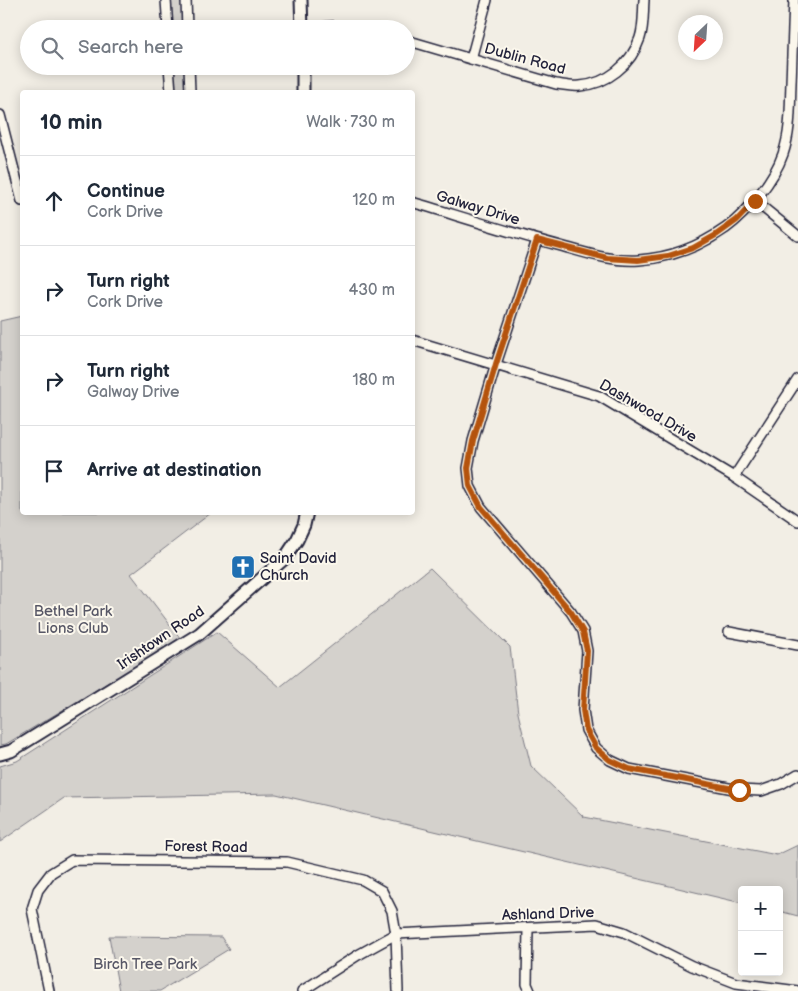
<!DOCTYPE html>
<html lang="en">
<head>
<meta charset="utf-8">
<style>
	:root { --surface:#fff; --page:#f6f6f7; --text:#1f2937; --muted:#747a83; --line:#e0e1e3 }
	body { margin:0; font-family:"Balsamiq Sans",sans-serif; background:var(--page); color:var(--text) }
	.controls { position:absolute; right:15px; bottom:15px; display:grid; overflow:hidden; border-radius:5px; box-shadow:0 2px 12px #0003 }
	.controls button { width:45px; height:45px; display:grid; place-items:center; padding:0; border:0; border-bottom:1px solid var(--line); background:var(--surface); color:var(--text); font:25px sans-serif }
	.compass { position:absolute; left:678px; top:15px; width:45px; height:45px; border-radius:50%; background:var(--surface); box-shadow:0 2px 12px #0003; rotate:205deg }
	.stop { position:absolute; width:15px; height:15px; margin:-11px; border:4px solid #b45309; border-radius:50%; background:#fff }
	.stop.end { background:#b45309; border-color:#fff; box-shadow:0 1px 5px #0008 }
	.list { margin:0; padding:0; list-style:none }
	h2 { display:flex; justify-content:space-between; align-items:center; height:65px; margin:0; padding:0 20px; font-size:21px }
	h2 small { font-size:16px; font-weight:400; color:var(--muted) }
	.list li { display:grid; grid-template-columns:32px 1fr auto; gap:15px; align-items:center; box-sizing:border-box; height:90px; padding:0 20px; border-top:1px solid var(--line) }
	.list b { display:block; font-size:19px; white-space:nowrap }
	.list p { margin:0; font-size:16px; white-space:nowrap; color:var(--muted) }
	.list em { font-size:16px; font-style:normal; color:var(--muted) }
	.icon { flex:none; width:28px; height:28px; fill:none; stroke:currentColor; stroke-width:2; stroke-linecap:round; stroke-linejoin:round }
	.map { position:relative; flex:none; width:798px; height:991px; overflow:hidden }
	.search { position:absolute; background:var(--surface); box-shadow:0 2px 12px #0003; left:20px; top:20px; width:395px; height:55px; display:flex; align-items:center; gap:12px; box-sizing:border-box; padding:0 18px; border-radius:28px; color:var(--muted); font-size:19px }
	.panel { position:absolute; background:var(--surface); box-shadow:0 2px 12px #0003; left:20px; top:90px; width:395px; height:425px; border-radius:5px }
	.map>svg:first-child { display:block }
	.green { fill:#d4d1cc; stroke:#7b7a84 }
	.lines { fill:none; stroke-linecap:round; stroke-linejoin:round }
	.minor-casing { stroke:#22223b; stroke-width:12 }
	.tertiary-casing { stroke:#22223b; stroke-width:15 }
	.minor { stroke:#fbf7ec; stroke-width:9 }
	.tertiary { stroke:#fbf7ec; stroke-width:11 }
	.route { stroke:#b45309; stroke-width:6 }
	.labels { text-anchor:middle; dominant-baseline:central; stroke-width:4; stroke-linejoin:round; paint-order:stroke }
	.street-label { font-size:15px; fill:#22223b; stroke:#fbf7ec }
	.poi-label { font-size:15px; fill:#22223b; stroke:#fbf7ec; text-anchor:start }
	.park-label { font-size:15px; fill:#575766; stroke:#fbf7ec }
</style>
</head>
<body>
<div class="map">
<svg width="798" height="991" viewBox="0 0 798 991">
	<rect width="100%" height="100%" fill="#f2eee5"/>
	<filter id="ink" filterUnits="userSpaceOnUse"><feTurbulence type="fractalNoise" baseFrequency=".02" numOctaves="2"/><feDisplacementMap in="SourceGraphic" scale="10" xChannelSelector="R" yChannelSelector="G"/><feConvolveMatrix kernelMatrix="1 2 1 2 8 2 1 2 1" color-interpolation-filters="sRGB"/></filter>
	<g filter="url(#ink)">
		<g class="green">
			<polygon points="170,0 183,0 184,29 171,29"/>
			<polygon points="173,66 186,66 187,92 174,92"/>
			<polygon points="22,316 22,512 211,513 131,574 181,639 6,744 0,745 0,321"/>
			<polygon points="430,568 510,647 518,713 531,766 584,817 777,855 798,845 798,916 779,911 779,890 742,890 742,903 276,794 64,798 0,842 0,766 17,761 217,632 280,687"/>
			<polygon points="109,936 221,937 229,949 160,991 119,991"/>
		</g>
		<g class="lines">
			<defs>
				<g id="minor">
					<polyline points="166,0 168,29"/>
					<polyline points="186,0 187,29"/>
					<polyline points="302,29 334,26 359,29"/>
					<path d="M406,40L556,84C564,85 572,87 580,86C607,84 631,65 640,38C644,26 643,13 644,0"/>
					<polyline points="471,59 487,0"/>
					<polyline points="169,66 171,92"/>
					<polyline points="189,66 190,92"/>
					<polyline points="0,115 22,201"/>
					<polyline points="755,201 798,236"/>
					<path d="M412,202C462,217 511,233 561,246C586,253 612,262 639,260C672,258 699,247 726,228C748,212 774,180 783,154C791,131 790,107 791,83C792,55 793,28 794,0"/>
					<polyline points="537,240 496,364 473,441 468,468 470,486 481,507 571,612 583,631 587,651 583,710 586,730 596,748 610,760 629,769 739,790 761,791 781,784 798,774"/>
					<polyline points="412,340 599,396 734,477 798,521"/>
					<polyline points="734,477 798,379"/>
					<polyline points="729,632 798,645"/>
					<polyline points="528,928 527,984 530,991"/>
					<polyline points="49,991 32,909 38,890 51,873 72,860 287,862 363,880 382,891 392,911 396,934 398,991"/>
					<polyline points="302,991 358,955 396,934 597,924 624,932 692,966 736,983 798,991"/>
				</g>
				<g id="tertiary">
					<polyline points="301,0 302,29"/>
					<polyline points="303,66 303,92"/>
					<polyline points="0,754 11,751 199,634 285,558 297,540 304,525 307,512"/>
				</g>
			</defs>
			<use href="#minor" class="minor-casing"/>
			<use href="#tertiary" class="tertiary-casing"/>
			<use href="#minor" class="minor"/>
			<use href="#tertiary" class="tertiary"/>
		</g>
	</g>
	<g class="lines" filter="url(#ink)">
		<polyline class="route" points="739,790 629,769 610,760 596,748 586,730 583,710 587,651 583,632 571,612 481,507 470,486 468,468 473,441 496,364 537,240 607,258 638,260 668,256 693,248 716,235 737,220 755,201"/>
	</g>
	<defs>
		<symbol id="church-square" viewBox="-11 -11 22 22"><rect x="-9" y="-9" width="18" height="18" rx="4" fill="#1f6fb2" stroke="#fbf7ec"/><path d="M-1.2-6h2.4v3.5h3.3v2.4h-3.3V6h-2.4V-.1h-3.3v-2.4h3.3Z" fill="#fff"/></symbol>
	</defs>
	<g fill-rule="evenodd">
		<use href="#church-square" x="229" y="553" width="28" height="28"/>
	</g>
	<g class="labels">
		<g class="street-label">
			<text transform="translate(525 59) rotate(15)">Dublin Road</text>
			<text transform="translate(478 208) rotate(17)">Galway Drive</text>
			<text transform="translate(648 411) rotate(30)">Dashwood Drive</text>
			<text transform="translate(161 638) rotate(-34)">Irishtown Road</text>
			<text transform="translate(206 847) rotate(1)">Forest Road</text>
			<text transform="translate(548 914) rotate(-2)">Ashland Drive</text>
		</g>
		<g class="poi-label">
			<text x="260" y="558">Saint David<tspan x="260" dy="17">Church</tspan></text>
		</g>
		<g class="park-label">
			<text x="73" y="611">Bethel Park<tspan x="73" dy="17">Lions Club</tspan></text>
			<text x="145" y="964">Birch Tree Park</text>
		</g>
	</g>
</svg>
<div class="controls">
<button>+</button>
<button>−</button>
</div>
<svg class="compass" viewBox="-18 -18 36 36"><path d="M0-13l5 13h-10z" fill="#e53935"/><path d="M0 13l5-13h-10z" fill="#747a83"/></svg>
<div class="stop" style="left:739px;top:790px"></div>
<div class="stop end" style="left:755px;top:201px"></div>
<div class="search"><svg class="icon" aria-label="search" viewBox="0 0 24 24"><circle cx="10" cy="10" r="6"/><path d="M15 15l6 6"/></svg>Search here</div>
<section class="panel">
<h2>10 min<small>Walk · 730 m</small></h2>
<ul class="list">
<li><svg class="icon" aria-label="ahead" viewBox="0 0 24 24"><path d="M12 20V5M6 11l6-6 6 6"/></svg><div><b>Continue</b><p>Cork Drive</p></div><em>120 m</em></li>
<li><svg class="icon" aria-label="right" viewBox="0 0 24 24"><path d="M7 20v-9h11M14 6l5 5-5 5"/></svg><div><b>Turn right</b><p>Cork Drive</p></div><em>430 m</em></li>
<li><svg class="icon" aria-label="right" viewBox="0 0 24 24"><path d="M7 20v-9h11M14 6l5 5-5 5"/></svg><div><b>Turn right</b><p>Galway Drive</p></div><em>180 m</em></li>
<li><svg class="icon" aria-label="arrive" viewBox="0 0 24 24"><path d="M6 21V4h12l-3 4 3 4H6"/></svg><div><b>Arrive at destination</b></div></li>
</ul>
</section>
</div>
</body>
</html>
